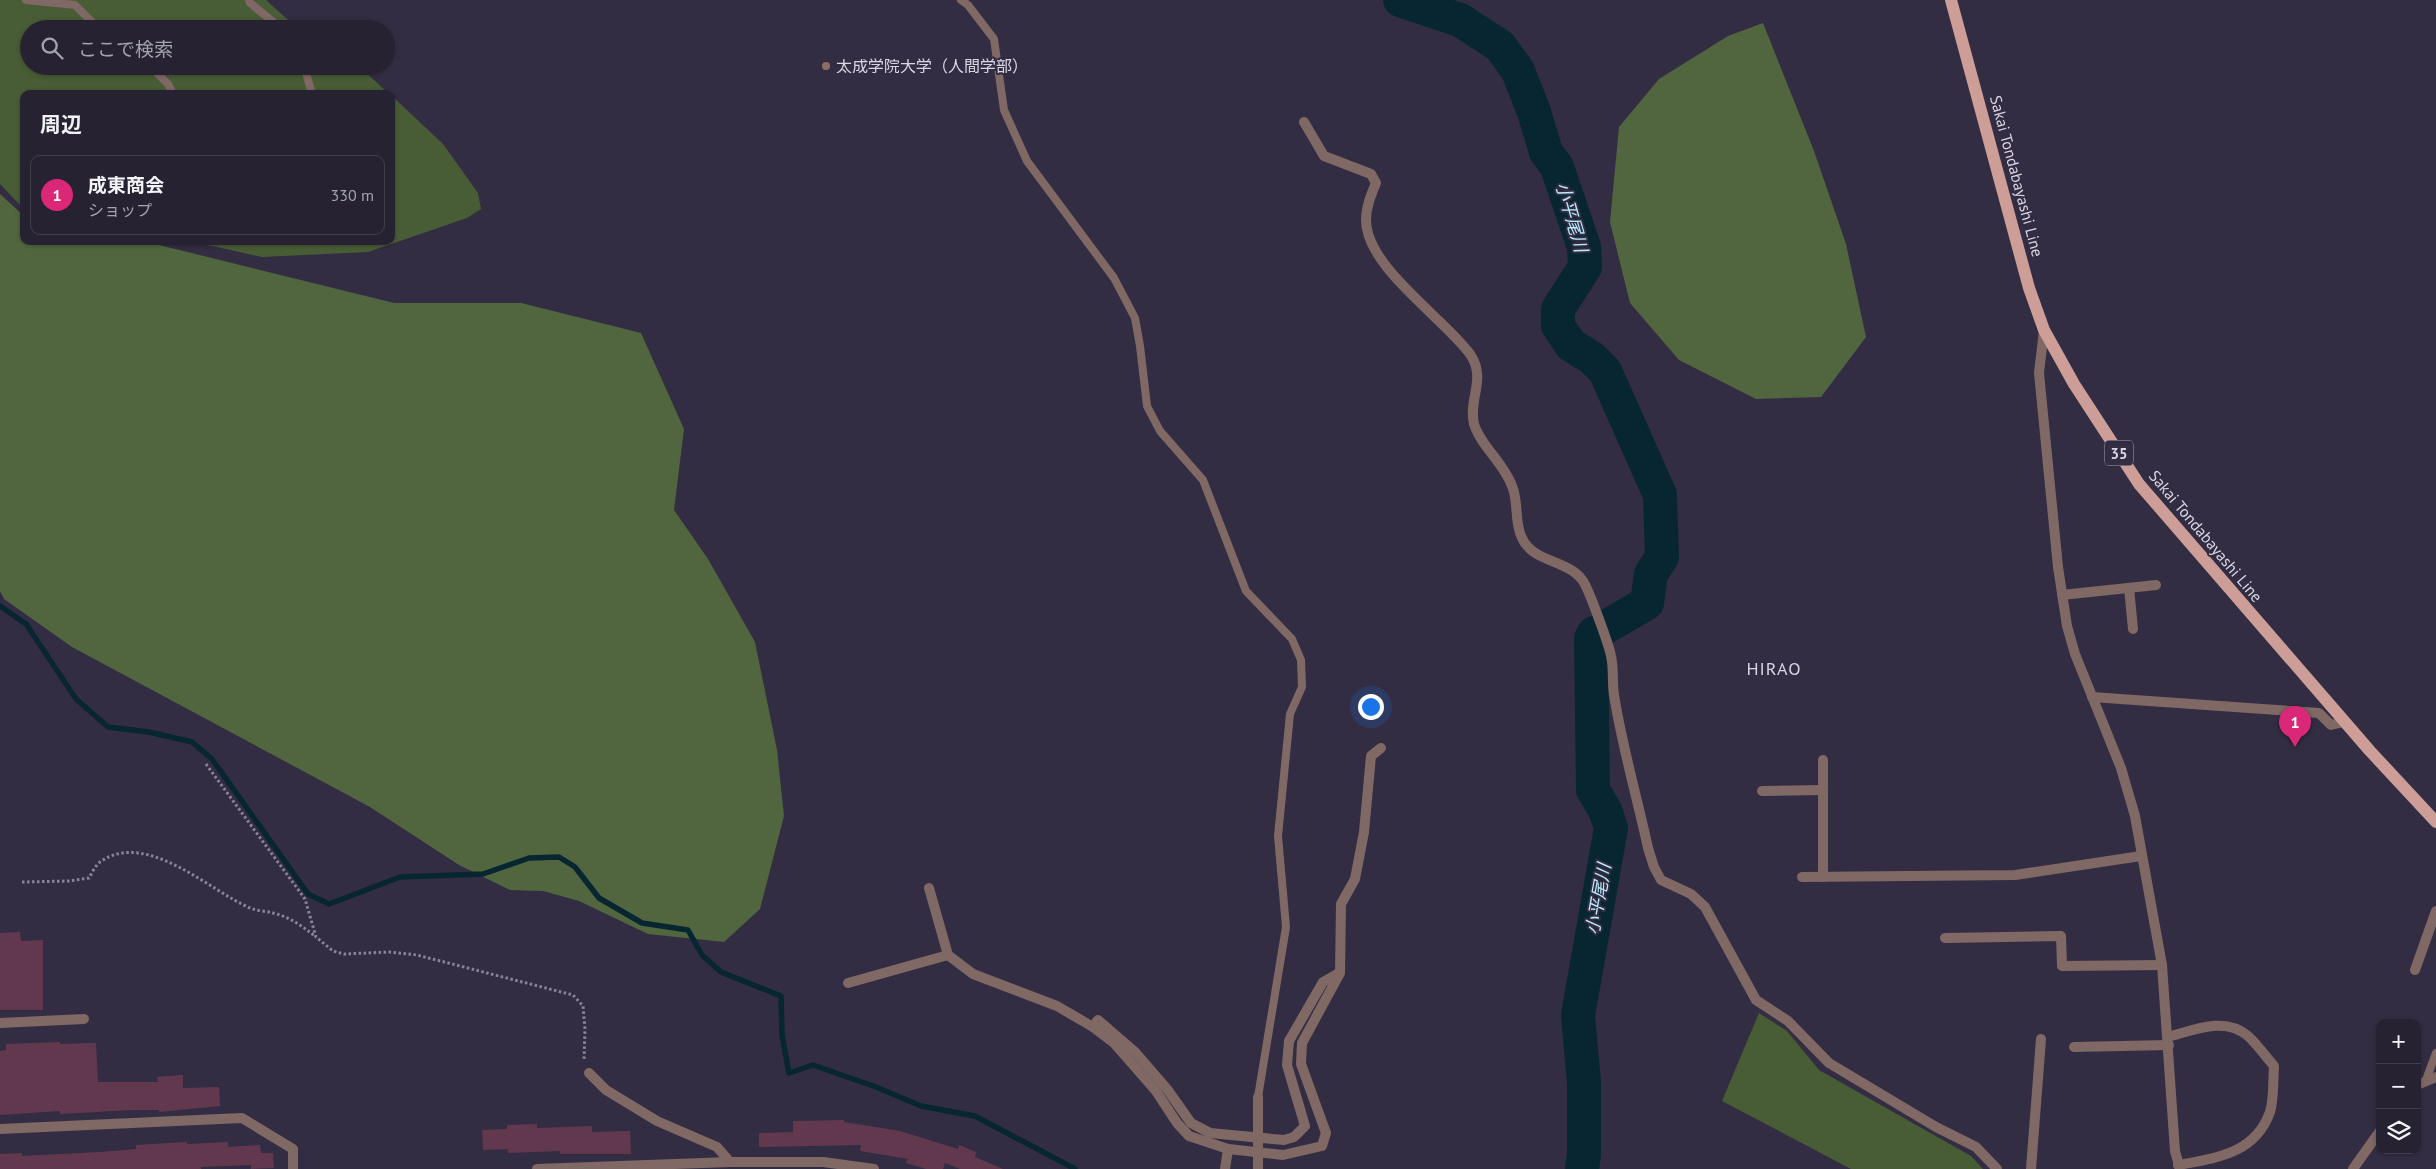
<!DOCTYPE html>
<html lang="ja">
<head>
<meta charset="utf-8">
<style>
	:root { --surface:#262232; --page:#322f3e; --text:#f1f3f6; --muted:#a4a4ac; --line:#423f4d; --accent:#db2777 }
	body { margin:0; font-family:"PT Sans","Noto Sans JP",sans-serif; background:var(--page); color:var(--text) }
	.controls { position:absolute; right:15px; bottom:15px; display:grid; overflow:hidden; border-radius:10px; box-shadow:0 1px 4px #0004 }
	.controls button { width:45px; height:45px; display:grid; place-items:center; padding:0; border:0; border-bottom:1px solid var(--line); background:var(--surface); color:var(--text); font:25px sans-serif }
	.you { position:absolute; left:1370px; top:706px; width:18px; height:18px; margin:-12px; border:4px solid #fff; border-radius:50%; background:#1a73e8; box-shadow:0 0 0 8px #1a73e833 }
	.badge { display:grid; place-items:center; width:32px; height:32px; border-radius:50%; background:var(--accent); color:#fff; font-size:16px; font-weight:700 }
	.pin { position:absolute; translate:-50% -41px; filter:drop-shadow(0 1px 2px #0008) }
	.pin::after { content:''; position:absolute; top:26px; width:18px; height:15px; background:inherit; clip-path:polygon(0 0,100% 0,50% 100%) }
	.list { margin:0; padding:0; list-style:none }
	h2 { display:flex; justify-content:space-between; align-items:center; height:65px; margin:0; padding:0 20px; font-size:21px }
	h2 small { font-size:16px; font-weight:400; color:var(--muted) }
	.list li { display:grid; grid-template-columns:32px 1fr auto; gap:15px; align-items:center; box-sizing:border-box; height:80px; margin:0 10px 10px; padding:0 10px; border:1px solid var(--line); border-radius:10px }
	.list b { display:block; font-size:19px; white-space:nowrap }
	.list p { margin:0; font-size:16px; white-space:nowrap; color:var(--muted) }
	.list em { font-size:16px; font-style:normal; color:var(--muted) }
	.icon { flex:none; width:28px; height:28px; fill:none; stroke:currentColor; stroke-width:2; stroke-linecap:round; stroke-linejoin:round }
	.map { position:relative; flex:none; width:2436px; height:1169px; overflow:hidden }
	.search { position:absolute; background:var(--surface); box-shadow:0 1px 4px #0004; left:20px; top:20px; width:375px; height:55px; display:flex; align-items:center; gap:12px; box-sizing:border-box; padding:0 18px; border-radius:28px; color:var(--muted); font-size:19px }
	.panel { position:absolute; background:var(--surface); box-shadow:0 1px 4px #0004; left:20px; top:90px; width:375px; height:155px; border-radius:10px }
	.map>svg:first-child { display:block }
	.green { fill:#485c35 }
	.forest { fill:#51663e }
	.lines { fill:none; stroke-linecap:round; stroke-linejoin:round }
	.stream { stroke:#082631; stroke-width:5.5 }
	.river { stroke:#082631; stroke-width:34 }
	.building { fill:#62384f }
	.path { stroke:#888496; stroke-width:3; stroke-dasharray:2.5 2.5; stroke-linecap:butt }
	.lane { stroke:#806865; stroke-width:8 }
	.street { stroke:#806865; stroke-width:10 }
	.primary { stroke:#cd9e97; stroke-width:12 }
	.street-bridge { stroke:#806865; stroke-width:10 }
	.education-dot { fill:#8d6e63; stroke:#332d43; stroke-width:2 }
	.labels { text-anchor:middle; dominant-baseline:central; stroke-width:4; stroke-linejoin:round; paint-order:stroke }
	.shield { fill:#332d43; stroke:#a7a3b4; stroke-width:1 }
	.shield-label { font-size:15px; font-weight:bold; fill:#d9d6e4 }
	.poi-label { font-size:16px; fill:#d9d6e4; stroke:#332d43; text-anchor:start }
	.street-label { font-size:16px; fill:#d9d6e4; stroke:#332d43 }
	.water-label { font-size:18px; font-style:italic; fill:#b8eafe; stroke:#332d43 }
	.neighbourhood-label { font-size:18px; letter-spacing:1px; fill:#d9d6e4; stroke:#332d43 }
</style>
</head>
<body>
<div class="map">
<svg width="2436" height="1169" viewBox="0 0 2436 1169">
	<rect width="100%" height="100%" fill="#332d43"/>
	<g class="green">
		<polygon points="0,0 266,0 298,29 29,29 29,66 359,66 389,94 24,94 24,206 20,205 0,184"/>
		<polygon points="391,95 443,144 478,193 481,209 467,218 368,252 262,257 190,241 391,241"/>
		<polygon points="1759,1013 1787,1031 1819,1070 1971,1156 1983,1169 1851,1169 1722,1101"/>
	</g>
	<g class="forest">
		<polygon points="1763,23 1814,151 1846,244 1866,337 1821,397 1756,399 1679,360 1630,303 1610,222 1619,127 1659,79 1728,36"/>
		<polygon points="0,194 24,216 24,241 143,241 394,303 521,303 641,333 684,429 674,510 708,559 755,642 777,750 784,816 760,909 724,942 648,934 579,901 543,891 510,890 459,865 370,807 72,647 4,599 0,591"/>
	</g>
	<g class="lines">
		<polyline class="stream" points="0,606 26,624 76,699 108,727 149,732 192,742 212,759 308,894 329,904 400,877 483,874 529,858 559,857 575,867 599,898 642,923 688,930 702,955 721,972 781,996 782,1035 789,1073 813,1065 876,1087 921,1106 975,1116 1075,1169"/>
		<g class="river">
			<polyline points="1400,0 1460,20 1500,46 1518,71 1534,112 1546,152 1557,167 1584,247 1585,267 1558,309 1558,326 1571,345 1592,358 1605,371 1660,495 1662,557 1651,574 1647,603 1606,627"/>
			<polyline points="1582,1169 1584,1155 1584,1082 1578,1015 1611,828 1605,810 1593,790 1591,638 1594,633"/>
		</g>
	</g>
	<g class="building">
		<polygon points="20,932 21,941 43,940 43,1010 0,1010 0,933"/>
		<polygon points="60,1042 60,1044 96,1043 98,1082 158,1082 157,1077 183,1075 183,1088 219,1087 220,1106 159,1112 159,1110 132,1110 60,1114 60,1111 0,1115 0,1051 6,1050 6,1044"/>
		<polygon points="844,1120 844,1122 900,1131 958,1149 959,1145 976,1152 975,1157 1003,1169 960,1169 945,1163 943,1169 926,1169 906,1163 908,1159 860,1151 861,1145 759,1147 759,1133 793,1132 793,1121"/>
		<polygon points="537,1124 537,1128 592,1126 592,1132 630,1131 631,1154 560,1154 560,1151 508,1153 508,1149 483,1150 482,1130 507,1129 507,1125"/>
		<polygon points="187,1142 187,1144 228,1142 228,1147 260,1145 261,1153 273,1153 274,1168 251,1169 251,1165 201,1167 201,1169 0,1169 0,1154 22,1153 22,1156 100,1152 136,1149 136,1145"/>
	</g>
	<g class="lines">
		<g class="path">
			<polyline points="206,764 305,899 316,937 333,951 344,954 389,952 417,955 573,995 583,1006 585,1029 584,1061"/>
			<path d="M22,882L69,881L89,878C92,873 95,866 100,862C146,829 210,891 250,908C257,911 266,911 273,913C290,917 302,926 316,937"/>
		</g>
		<g class="lane">
			<polyline points="26,0 75,5 99,29"/>
			<polyline points="249,0 250,3 282,29"/>
			<polyline points="961,0 968,5 994,39 1004,110 1027,161 1114,278 1135,318 1140,346 1147,406 1160,431 1203,480 1246,591 1292,639 1301,660 1302,687 1290,714 1278,836 1286,927 1258,1097"/>
			<polyline points="150,66 168,84 173,94"/>
			<polyline points="304,66 312,94"/>
			<polyline points="2426,1080 2436,1053"/>
		</g>
		<g class="street">
			<path d="M1304,122L1324,156L1371,174L1376,183C1371,195 1366,207 1366,220C1366,267 1444,318 1470,354C1487,379 1468,398 1474,424C1480,445 1504,463 1512,486C1519,502 1514,523 1522,538C1533,563 1568,559 1583,581C1589,590 1609,645 1611,656C1614,669 1612,682 1614,695C1622,746 1637,797 1648,848L1654,867L1661,880L1691,894L1705,907L1756,1000L1788,1021L1829,1063L1936,1127L1976,1147L1997,1169"/>
			<polyline points="2044,330 2039,373 2058,567 2067,626 2075,654 2121,768 2135,816 2162,965 2175,1151 2180,1169"/>
			<polyline points="2129,588 2133,629"/>
			<polyline points="2062,595 2156,585"/>
			<polyline points="2092,697 2319,713 2331,725 2344,722"/>
			<polyline points="1823,760 1823,877"/>
			<polyline points="1762,791 1823,790"/>
			<polyline points="1802,877 2015,875 2141,856"/>
			<polyline points="929,888 948,955 973,974 1057,1006 1093,1027 1114,1043 1156,1091 1177,1123 1189,1136 1228,1149 1283,1155 1322,1146 1326,1133 1301,1064 1302,1043 1340,973 1341,904 1355,879 1364,832 1371,756 1381,748"/>
			<polyline points="1945,938 2061,936 2062,966 2162,965"/>
			<polyline points="2415,970 2436,911"/>
			<polyline points="848,983 948,955"/>
			<polyline points="0,1023 84,1019"/>
			<polyline points="1093,1027 1098,1020 1135,1052 1167,1089 1191,1123 1210,1133 1284,1140 1294,1137 1305,1126 1287,1065 1289,1041 1323,982 1339,973"/>
			<path d="M2168,1037C2194,1030 2225,1016 2248,1036C2257,1044 2265,1056 2274,1066C2273,1080 2274,1099 2270,1112C2255,1154 2216,1158 2178,1165"/>
			<polyline points="2074,1047 2169,1045"/>
			<polyline points="589,1073 606,1090 657,1121 717,1147 730,1162"/>
			<polyline points="2417,1085 2436,1077"/>
			<polyline points="1258,1097 1258,1144"/>
			<polyline points="0,1129 242,1118 293,1149 293,1169"/>
			<polyline points="537,1169 730,1162 823,1162 874,1169"/>
			<polyline points="1225,1169 1228,1149"/>
			<polyline points="2031,1169 2041,1039"/>
			<polyline points="2353,1169 2380,1131"/>
		</g>
		<polyline class="primary" points="1951,0 2029,288 2044,330 2074,384 2139,484 2370,751 2436,822"/>
		<polyline class="street-bridge" points="1258,1169 1258,1144"/>
	</g>
	<circle class="education-dot" cx="826" cy="66" r="5"/>
	<g class="labels">
		<rect class="shield" x="2105" y="440.5" width="28" height="25" rx="4"/>
		<g class="shield-label">
			<text x="2119" y="453">35</text>
		</g>
		<g class="poi-label">
			<text x="836" y="66">太成学院大学（人間学部）</text>
		</g>
		<g class="street-label">
			<text transform="translate(2017 176) rotate(75)">Sakai Tondabayashi Line</text>
			<text transform="translate(2206 536) rotate(50)">Sakai Tondabayashi Line</text>
		</g>
		<g class="water-label">
			<text transform="translate(1572 217) rotate(74)">小平尾川</text>
			<text transform="translate(1598 899) rotate(-80)">小平尾川</text>
		</g>
		<g class="neighbourhood-label">
			<text x="1774" y="668">HIRAO</text>
		</g>
	</g>
</svg>
<div class="controls">
<button>+</button>
<button>−</button>
<button><svg class="icon" aria-label="layers" viewBox="0 0 24 24"><path d="M12 4l9 5-9 5-9-5zM3 14l9 5 9-5"/></svg></button>
</div>
<div class="you"></div>
<div class="pin badge" style="left:2295px;top:747px">1</div>
<div class="search"><svg class="icon" aria-label="search" viewBox="0 0 24 24"><circle cx="10" cy="10" r="6"/><path d="M15 15l6 6"/></svg>ここで検索</div>
<section class="panel">
<h2>周辺<small></small></h2>
<ul class="list">
<li><span class="badge">1</span><div><b>成東商会</b><p>ショップ</p></div><em>330 m</em></li>
</ul>
</section>
</div>
</body>
</html>
